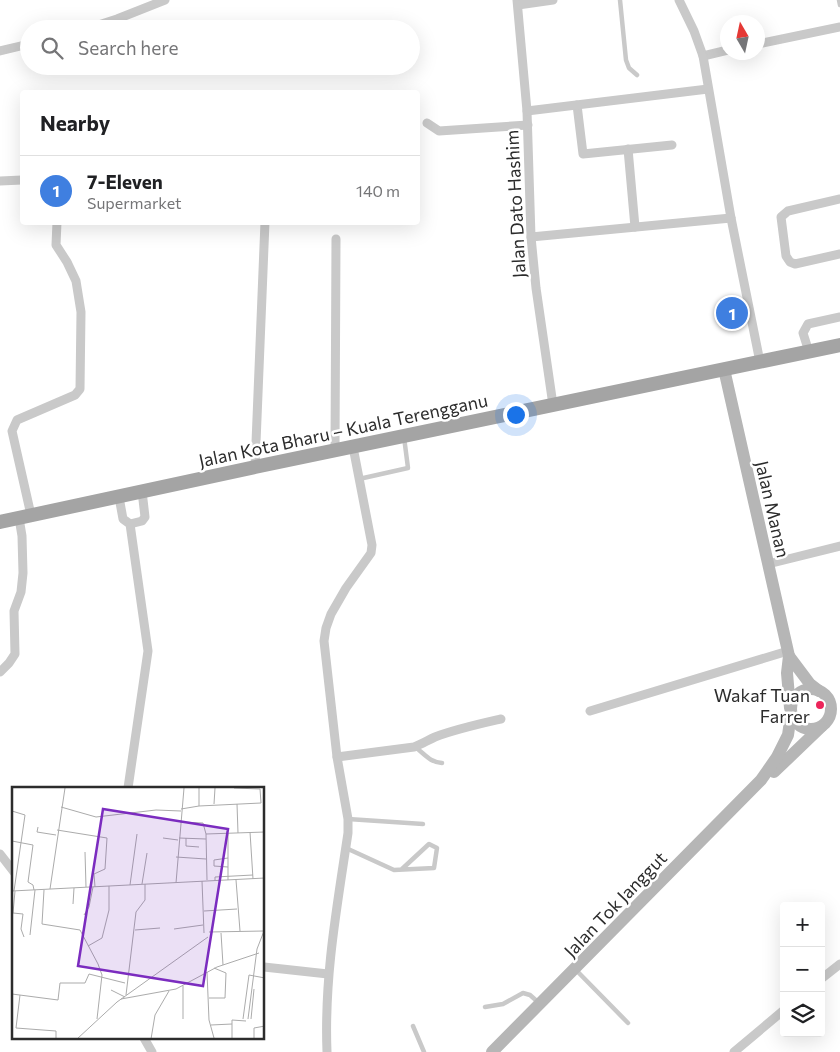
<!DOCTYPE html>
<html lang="en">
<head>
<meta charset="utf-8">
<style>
	:root { --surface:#fff; --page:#f6f6f6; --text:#202124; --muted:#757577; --line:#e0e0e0; --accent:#ec255a }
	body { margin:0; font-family:Commissioner,sans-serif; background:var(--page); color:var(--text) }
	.controls { position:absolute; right:15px; bottom:15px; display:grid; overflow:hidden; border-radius:5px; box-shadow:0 5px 20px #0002 }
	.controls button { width:45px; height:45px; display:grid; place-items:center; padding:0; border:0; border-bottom:1px solid var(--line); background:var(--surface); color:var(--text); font:25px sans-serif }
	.compass { position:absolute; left:720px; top:15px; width:45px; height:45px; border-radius:50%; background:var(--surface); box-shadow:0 5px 20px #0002; rotate:351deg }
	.you { position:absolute; left:515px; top:414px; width:18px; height:18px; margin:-12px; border:4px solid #fff; border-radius:50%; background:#1a73e8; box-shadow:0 0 0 8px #1a73e833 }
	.badge { display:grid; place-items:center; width:32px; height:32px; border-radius:50%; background:var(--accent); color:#fff; font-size:16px; font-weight:700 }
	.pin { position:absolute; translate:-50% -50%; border:2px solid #fff; box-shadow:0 1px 5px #0006 }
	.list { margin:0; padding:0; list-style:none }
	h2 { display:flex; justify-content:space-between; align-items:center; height:65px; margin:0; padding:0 20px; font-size:21px }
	h2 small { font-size:16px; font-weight:400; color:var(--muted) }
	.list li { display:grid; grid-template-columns:32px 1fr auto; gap:15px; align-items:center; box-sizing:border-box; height:70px; padding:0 20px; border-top:1px solid var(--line) }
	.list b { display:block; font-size:19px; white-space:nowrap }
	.list p { margin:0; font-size:16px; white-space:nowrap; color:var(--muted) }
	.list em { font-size:16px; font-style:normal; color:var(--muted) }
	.icon { flex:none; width:28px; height:28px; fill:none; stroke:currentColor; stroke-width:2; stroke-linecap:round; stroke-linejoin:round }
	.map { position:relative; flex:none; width:840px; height:1052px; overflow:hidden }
	.search { position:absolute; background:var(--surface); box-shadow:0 5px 20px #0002; left:20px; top:20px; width:400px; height:55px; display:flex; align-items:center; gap:12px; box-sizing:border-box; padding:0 18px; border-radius:28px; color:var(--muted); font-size:19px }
	.panel { position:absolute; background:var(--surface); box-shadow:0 5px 20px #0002; left:20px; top:90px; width:400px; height:135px; border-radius:5px }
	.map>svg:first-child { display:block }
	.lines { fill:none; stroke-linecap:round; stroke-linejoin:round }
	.lane { stroke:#c9c9c9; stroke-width:4.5 }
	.street { stroke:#c9c9c9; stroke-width:9 }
	.secondary { stroke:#b6b6b6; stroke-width:12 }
	.primary { stroke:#a4a4a4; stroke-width:14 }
	.poi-dot { fill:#ec255a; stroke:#fff; stroke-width:2 }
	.labels { text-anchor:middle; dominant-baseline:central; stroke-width:5; stroke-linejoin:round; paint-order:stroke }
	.street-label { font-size:18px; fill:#2c2c2c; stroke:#fff }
	.poi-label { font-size:18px; fill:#2c2c2c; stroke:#fff; text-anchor:end }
	.inset-road { fill:none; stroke:#ababab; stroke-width:1 }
	.view { fill:#7b2cbf; fill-opacity:0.15; stroke:#7b2cbf; stroke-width:2.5 }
	.inset-edge { fill:none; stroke:#2c2c2c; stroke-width:2.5 }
</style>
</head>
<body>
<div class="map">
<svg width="840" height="1052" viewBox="0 0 840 1052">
	<rect width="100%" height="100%" fill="#fff"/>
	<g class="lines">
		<g class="lane">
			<polyline points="620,0 626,60 629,68 637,75"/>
			<polyline points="839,0 840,5"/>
			<polyline points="359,479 408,468 404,437"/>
			<path d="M415,747C425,754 429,762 442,763"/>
			<polyline points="348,819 423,824"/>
			<polyline points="346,848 394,870 434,868 437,848 429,844 402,869"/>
			<polyline points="575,969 628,1023"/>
			<polyline points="485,1007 503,1004 523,993 530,995 539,1003"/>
			<polyline points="413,1026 424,1052"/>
		</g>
		<g class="street">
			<polyline points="517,0 527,111 531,237 536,288 553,405"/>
			<polyline points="679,0 694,31 703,56 728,50"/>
			<polyline points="518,5 553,0"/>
			<polyline points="86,29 117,19 165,0"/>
			<polyline points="758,44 840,27"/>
			<polyline points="0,51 29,44"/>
			<polyline points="703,56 731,218 760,362"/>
			<polyline points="577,105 583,154 672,145"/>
			<polyline points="527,111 708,89"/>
			<polyline points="427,123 439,131 528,125"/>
			<polyline points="628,149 635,227"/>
			<polyline points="0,181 22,180"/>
			<polyline points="840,199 788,211 781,217 786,256 790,262 795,264 840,254"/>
			<polyline points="531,237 731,218"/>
			<polyline points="809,352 803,333 808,324 840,317"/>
			<polyline points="335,450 336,239"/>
			<polyline points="255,467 265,222"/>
			<polyline points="119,497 123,519 130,524 148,651 128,788"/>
			<polyline points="31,515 12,431 17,420 75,395 80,389 81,312 76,281 67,262 56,245 57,222"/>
			<polyline points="130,524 142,521 145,517 142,491"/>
			<polyline points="768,564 840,546"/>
			<polyline points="0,672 9,663 15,654 14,611 21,592 23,573 22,536 19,518"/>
			<polyline points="590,711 788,651"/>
			<path d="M337,757L414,747C422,744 428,740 435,737C456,729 479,724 501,719"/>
			<polyline points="0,854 14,872"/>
			<polyline points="264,967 328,974"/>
			<polyline points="821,979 840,964"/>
			<polyline points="144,1038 152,1052"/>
			<path d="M327,1052C324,977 337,907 348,833V819L337,757L324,641L326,628L331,614L346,588L371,553L372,545L353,447"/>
			<polyline points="734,1052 784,1010"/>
		</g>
		<g class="secondary">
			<polyline points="724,369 789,656 787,673 790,708"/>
			<polyline points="789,656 810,684 819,691"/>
			<circle cx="811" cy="709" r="20"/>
			<polyline points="774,772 821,727"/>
			<polyline points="492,1052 761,780 777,757 788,735 791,714"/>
		</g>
		<polyline class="primary" points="0,522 255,467 840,345"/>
	</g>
	<circle class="poi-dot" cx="820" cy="705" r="5"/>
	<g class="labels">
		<g class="street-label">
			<text transform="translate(515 204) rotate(-93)">Jalan Dato Hashim</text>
			<text transform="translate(343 430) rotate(-12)">Jalan Kota Bharu – Kuala Terengganu</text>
			<text transform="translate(773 509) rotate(77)">Jalan Manan</text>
			<text transform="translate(615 904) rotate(-46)">Jalan Tok Janggut</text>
		</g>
		<g class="poi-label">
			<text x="810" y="695">Wakaf Tuan<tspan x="810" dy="21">Farrer</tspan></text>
		</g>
	</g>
	<g transform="translate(12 787)">
		<rect width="252" height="252" fill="#fff"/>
		<path class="inset-road" d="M202,17L203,1M225,17L226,46M187,19L249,16L248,2L222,1M49,20L84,30L144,23L169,24M169,22L187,19V1M0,24L13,28L2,104M168,35L191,36L194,47L253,45M26,40L25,45L44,48M45,43L95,51L93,82L82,87L83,100M238,45L241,92M216,46V93M194,47L195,93M151,51L166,53M167,51L194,52M174,51V59L187,60M0,54L21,58L16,95L21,98L22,103M73,65L74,100M164,70L194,72M216,80L202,79V73L216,71M224,93L228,144M190,94L192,146M203,94V90L241,88M164,96L172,1M130,97L135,66M118,98L125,47M38,102L53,1M32,103L30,137L68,143L86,177L90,188L85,232M0,104L253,91M3,104L1,126L11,127L9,142L12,150M61,117L62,101M192,124L225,122M72,128L77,120L81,100M162,142L191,138M123,143L148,141M197,145L252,144M209,146L211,178M18,148L23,103M76,159L90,151L97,123V99M195,185L197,233L202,251M171,199V232M99,203L113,210M0,207L46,213L48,196H73L77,187L113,196M8,208L4,241L44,244V251M114,208L124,125L133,113V97M197,211H213L214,186L202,181M109,212L164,202L205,180L247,166M231,232L237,188L253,191M236,232L245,162L252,144M239,232L242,202M199,238L220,237M65,252L105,215L196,150M139,252L143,228L157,204M220,252V233L234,234M242,252V241L253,239"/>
		<path class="view" d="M91,22L216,42L191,199L66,179Z"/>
		<rect width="252" height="252" class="inset-edge"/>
	</g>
</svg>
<div class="controls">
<button>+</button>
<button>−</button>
<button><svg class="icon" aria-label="layers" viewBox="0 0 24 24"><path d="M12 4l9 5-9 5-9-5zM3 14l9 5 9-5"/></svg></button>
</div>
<svg class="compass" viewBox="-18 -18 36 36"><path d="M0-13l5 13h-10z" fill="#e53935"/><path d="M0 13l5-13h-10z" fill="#757577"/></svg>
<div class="you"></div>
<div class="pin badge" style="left:732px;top:313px;background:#3f7fe0">1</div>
<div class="search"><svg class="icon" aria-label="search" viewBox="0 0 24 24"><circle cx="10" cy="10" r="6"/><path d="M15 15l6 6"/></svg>Search here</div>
<section class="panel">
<h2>Nearby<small></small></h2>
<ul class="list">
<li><span class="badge" style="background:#3f7fe0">1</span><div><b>7-Eleven</b><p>Supermarket</p></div><em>140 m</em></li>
</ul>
</section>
</div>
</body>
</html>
